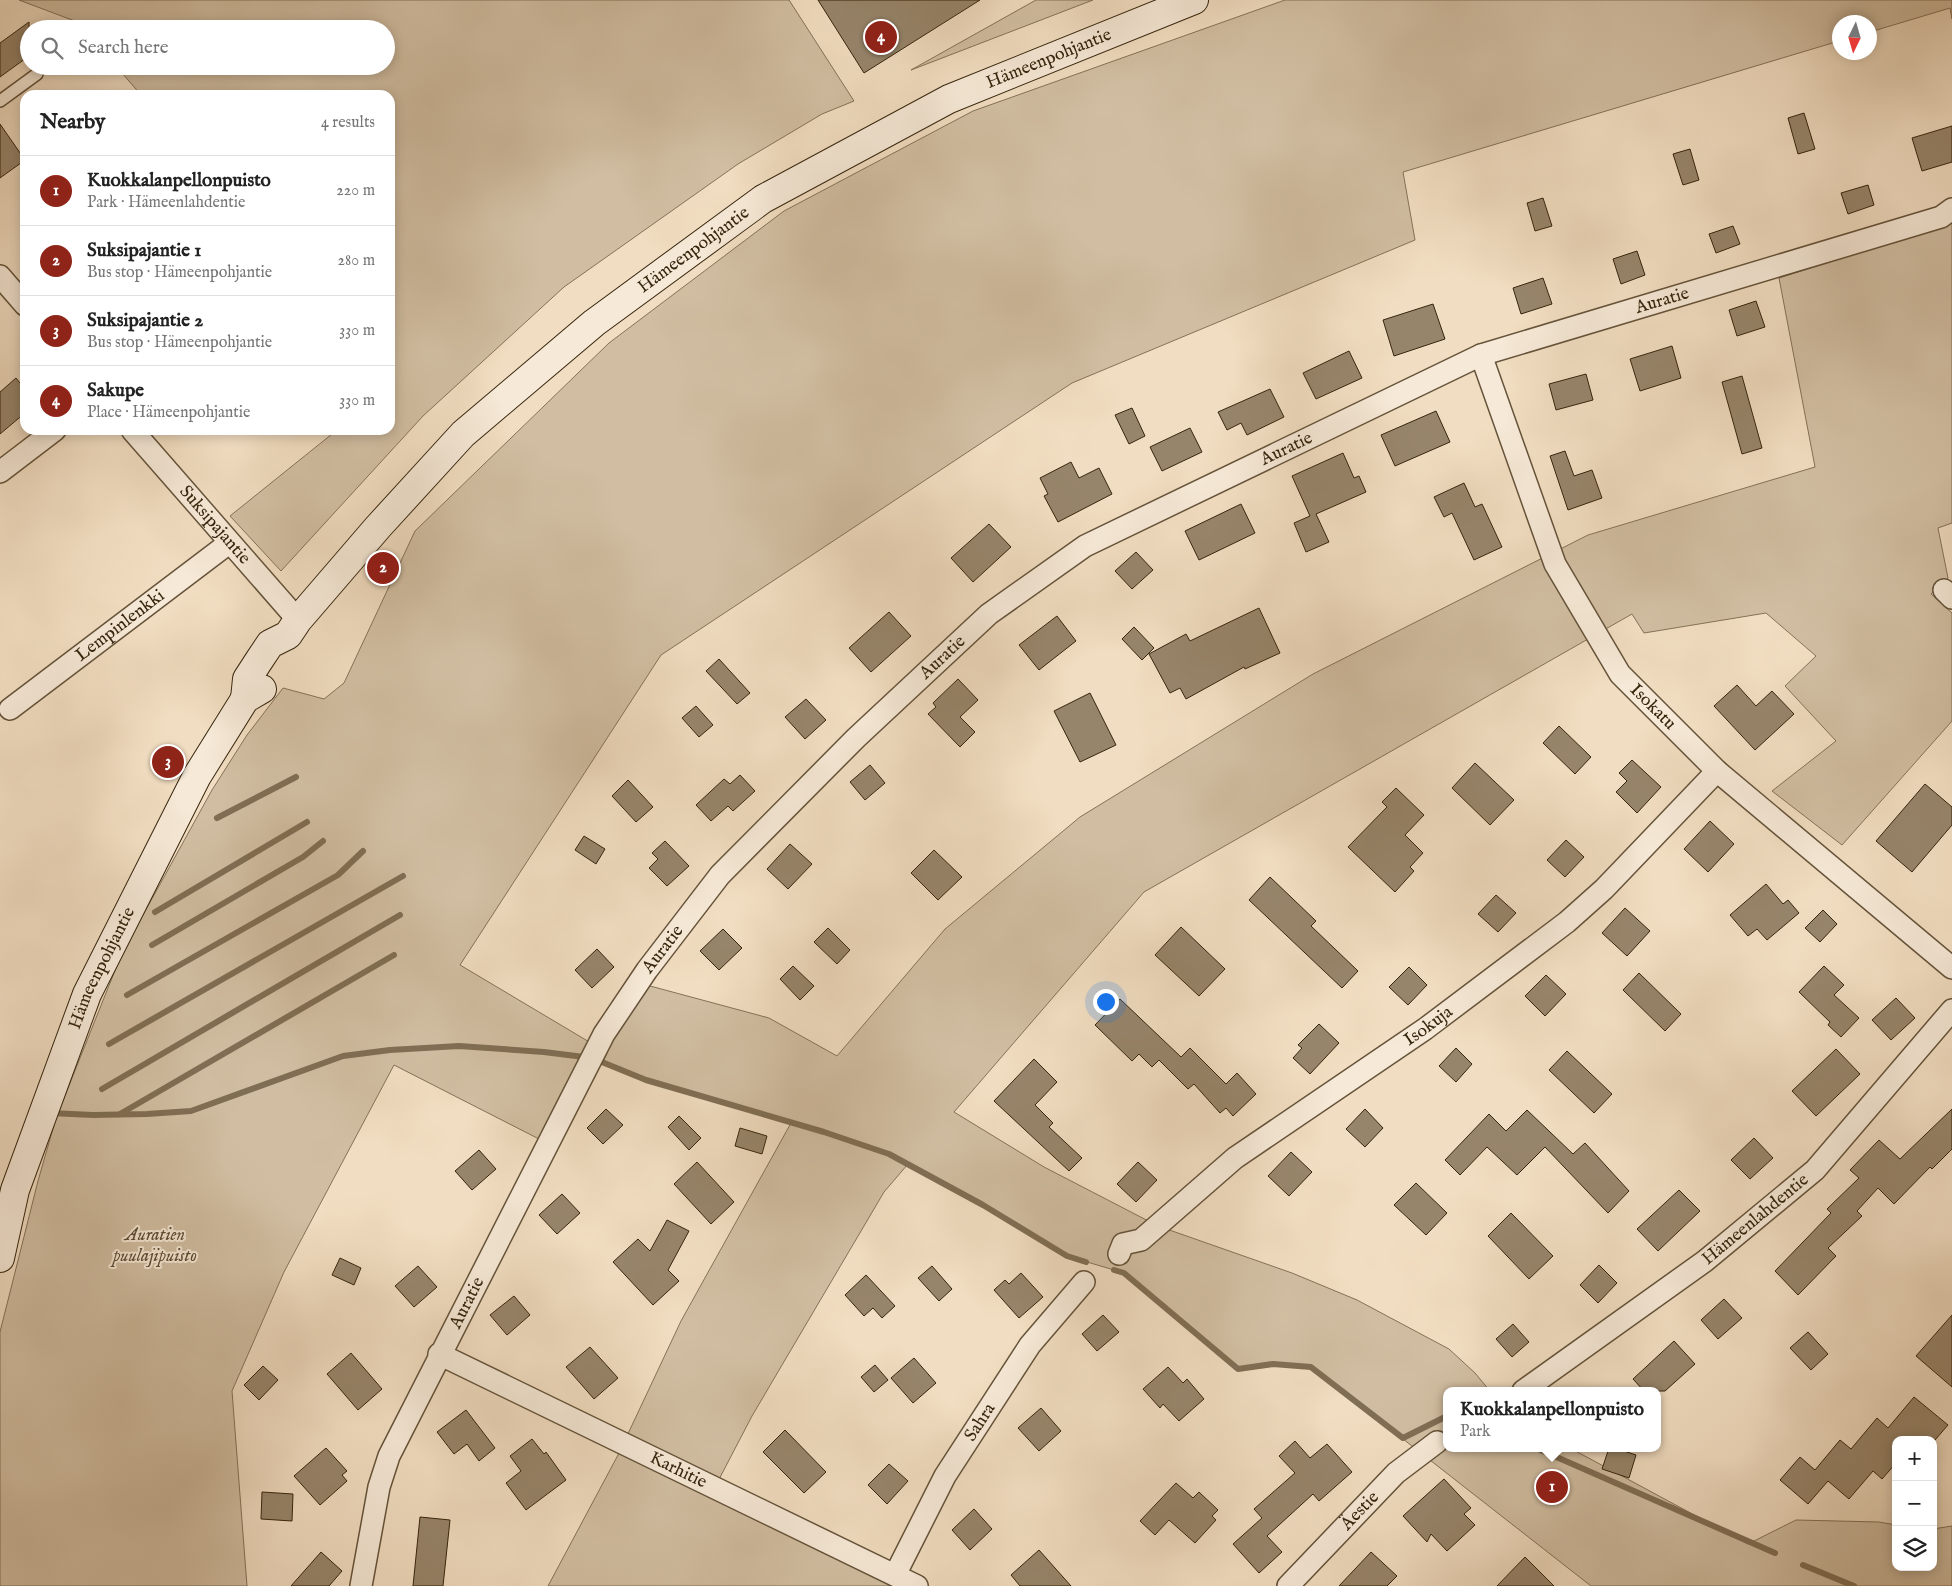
<!DOCTYPE html>
<html lang="en">
<head>
<meta charset="utf-8">
<style>
	:root { --surface:#fff; --page:#f6f6f6; --text:#222; --muted:#767676; --line:#e0e0e0; --accent:#8f2418 }
	body { margin:0; font-family:"IM FELL English",serif; background:var(--page); color:var(--text) }
	.controls { position:absolute; right:15px; bottom:15px; display:grid; overflow:hidden; border-radius:10px; box-shadow:0 2px 12px #0003 }
	.controls button { width:45px; height:45px; display:grid; place-items:center; padding:0; border:0; border-bottom:1px solid var(--line); background:var(--surface); color:var(--text); font:25px sans-serif }
	.compass { position:absolute; left:1832px; top:15px; width:45px; height:45px; border-radius:50%; background:var(--surface); box-shadow:0 2px 12px #0003; rotate:185deg }
	.you { position:absolute; left:1105px; top:1001px; width:18px; height:18px; margin:-12px; border:4px solid #fff; border-radius:50%; background:#1a73e8; box-shadow:0 0 0 8px #1a73e833 }
	.badge { display:grid; place-items:center; width:32px; height:32px; border-radius:50%; background:var(--accent); color:#fff; font-size:16px; font-weight:700 }
	.pin { position:absolute; translate:-50% -50%; border:2px solid #fff; box-shadow:0 1px 5px #0006 }
	.popup { position:absolute; left:1443px; top:1387px; width:218px; height:65px; box-sizing:border-box; display:grid; place-content:center; border-radius:10px; background:var(--surface); filter:drop-shadow(0 1px 4px #0005); font-size:16px; white-space:nowrap; color:var(--muted) }
	.popup b { font-size:19px; color:var(--text) }
	.popup::after { content:''; position:absolute; left:50%; top:100%; margin-left:-10px; border:10px solid transparent; border-top-color:var(--surface) }
	.list { margin:0; padding:0; list-style:none }
	h2 { display:flex; justify-content:space-between; align-items:center; height:65px; margin:0; padding:0 20px; font-size:21px }
	h2 small { font-size:16px; font-weight:400; color:var(--muted) }
	.list li { display:grid; grid-template-columns:32px 1fr auto; gap:15px; align-items:center; box-sizing:border-box; height:70px; padding:0 20px; border-top:1px solid var(--line) }
	.list b { display:block; font-size:19px; white-space:nowrap }
	.list p { margin:0; font-size:16px; white-space:nowrap; color:var(--muted) }
	.list em { font-size:16px; font-style:normal; color:var(--muted) }
	.icon { flex:none; width:28px; height:28px; fill:none; stroke:currentColor; stroke-width:2; stroke-linecap:round; stroke-linejoin:round }
	.map { position:relative; flex:none; width:1952px; height:1586px; overflow:hidden }
	.search { position:absolute; background:var(--surface); box-shadow:0 2px 12px #0003; left:20px; top:20px; width:375px; height:55px; display:flex; align-items:center; gap:12px; box-sizing:border-box; padding:0 18px; border-radius:28px; color:var(--muted); font-size:19px }
	.panel { position:absolute; background:var(--surface); box-shadow:0 2px 12px #0003; left:20px; top:90px; width:375px; height:345px; border-radius:15px }
	.map>svg:first-child { display:block }
	.green { fill:#d1bea2; stroke:#847258 }
	.lines { fill:none; stroke-linecap:round; stroke-linejoin:round }
	.stream { stroke:#806e54; stroke-width:6 }
	.building { fill:#97856b; stroke:#36250d }
	.lane-casing { stroke:#65533a; stroke-width:14 }
	.street-casing { stroke:#65533a; stroke-width:24 }
	.secondary-casing { stroke:#36250d; stroke-width:30 }
	.lane { stroke:#f6e9d7; stroke-width:11 }
	.street { stroke:#f6e9d7; stroke-width:21 }
	.secondary { stroke:#f6e9d7; stroke-width:28 }
	.labels { text-anchor:middle; dominant-baseline:central; stroke-width:4; stroke-linejoin:round; paint-order:stroke }
	.street-label { font-size:18px; fill:#36250d; stroke:#f6e9d7 }
	.park-label { font-size:18px; font-style:italic; fill:#5d4b32; stroke:#f6e9d7 }
</style>
</head>
<body>
<div class="map">
<svg width="1952" height="1586" viewBox="0 0 1952 1586">
	<rect width="100%" height="100%" fill="#f1ddc1"/>
	<filter id="stains"><feTurbulence type="fractalNoise" baseFrequency=".004" numOctaves="4"/><feColorMatrix values="0 0 0 0 .2 0 0 0 0 .09 0 0 0 0 .02 0 0 0 .5 -.17"/></filter>
	<radialGradient id="worn" r=".72"><stop offset=".6" stop-color="#630" stop-opacity="0"/><stop offset="1" stop-color="#630" stop-opacity=".3"/></radialGradient>
	<g class="green">
		<polygon points="19,0 789,0 854,101 822,114 738,164 564,287 423,416 281,571 230,516 337,430 390,430 390,95 141,95 116,66 386,66 386,29 85,29 80,23"/>
		<polygon points="1036,0 1093,0 911,70"/>
		<polygon points="1285,0 1952,0 1952,19 1950,8 1870,32 1870,22 1840,22 1839,41 1403,172 1415,240 1072,383 661,655 460,965 591,1043 539,1139 394,1065 284,1272 232,1391 247,1586 0,1586 0,1332 38,1181 56,1118 122,953 212,790 247,735 283,688 324,699 344,683 415,531 609,343 784,211 973,111"/>
		<polygon points="1952,222 1952,523 1938,528 1948,578 1931,594 1952,613 1952,721 1842,845 1772,791 1836,741 1785,686 1816,656 1766,613 1644,633 1632,614 1144,892 954,1112 1044,1167 1158,1226 1292,1273 1357,1300 1449,1349 1475,1373 1490,1391 1447,1391 1447,1448 1570,1448 1748,1544 1796,1520 1879,1522 1896,1525 1896,1567 1933,1567 1933,1529 1952,1526 1952,1586 1591,1586 1311,1367 1273,1364 1238,1369 1124,1273 1067,1256 983,1205 908,1164 884,1192 752,1416 715,1487 915,1586 548,1586 618,1455 681,1321 791,1123 646,1080 603,1062 607,1053 597,1048 639,983 769,1018 837,1056 945,929 1080,817 1313,674 1588,535 1815,467 1779,278"/>
	</g>
	<g class="lines">
		<g class="stream">
			<polyline points="217,818 296,777"/>
			<polyline points="155,912 307,822"/>
			<polyline points="152,945 303,857 323,841"/>
			<polyline points="127,995 338,875 363,851"/>
			<polyline points="109,1044 403,876"/>
			<polyline points="102,1089 400,915"/>
			<polyline points="50,1113 93,1115 147,1114 191,1111 343,1056 390,1050 459,1046 544,1052 592,1058 646,1080 824,1132 889,1154 983,1205 1067,1256 1086,1262"/>
			<polyline points="120,1114 394,955"/>
			<polyline points="1114,1270 1124,1273 1238,1369 1273,1364 1311,1367 1403,1438 1447,1416"/>
			<polyline points="1536,1448 1775,1553"/>
			<polyline points="1803,1565 1854,1586"/>
		</g>
	</g>
	<g class="building">
		<polygon points="818,0 980,0 864,73"/>
		<polygon points="29,22 29,56 0,77 0,43"/>
		<polygon points="1804,113 1815,149 1798,154 1788,118"/>
		<polygon points="0,124 25,160 0,178"/>
		<polygon points="1952,126 1952,162 1922,171 1912,138"/>
		<polygon points="1690,149 1699,180 1683,185 1673,154"/>
		<polygon points="1868,185 1874,205 1848,214 1841,193"/>
		<polygon points="1543,198 1552,226 1535,231 1527,203"/>
		<polygon points="1733,226 1740,244 1716,253 1709,234"/>
		<polygon points="1637,251 1645,275 1621,284 1613,259"/>
		<polygon points="1543,278 1552,304 1521,314 1513,288"/>
		<polygon points="1756,301 1765,327 1737,336 1729,310"/>
		<polygon points="1433,304 1445,339 1394,356 1383,320"/>
		<polygon points="1672,346 1681,378 1640,391 1630,359"/>
		<polygon points="1349,351 1362,378 1316,399 1303,373"/>
		<polygon points="1586,374 1593,400 1556,410 1549,384"/>
		<polygon points="1742,376 1762,448 1742,454 1722,382"/>
		<polygon points="16,378 25,389 25,413 0,434 0,392"/>
		<polygon points="1270,389 1284,417 1247,435 1241,423 1227,430 1218,412"/>
		<polygon points="1132,408 1145,436 1129,444 1115,415"/>
		<polygon points="1436,411 1450,442 1395,466 1381,435"/>
		<polygon points="1190,428 1202,452 1162,471 1150,447"/>
		<polygon points="1565,451 1574,476 1592,470 1602,498 1568,510 1550,456"/>
		<polygon points="1343,453 1354,478 1359,476 1366,492 1316,514 1329,542 1306,552 1294,523 1310,516 1292,476"/>
		<polygon points="1071,462 1079,478 1099,468 1112,494 1058,522 1044,496 1048,494 1040,478"/>
		<polygon points="1464,483 1475,507 1482,504 1502,547 1474,560 1452,513 1444,517 1434,497"/>
		<polygon points="1241,504 1255,533 1199,560 1185,531"/>
		<polygon points="989,524 1011,547 973,582 951,558"/>
		<polygon points="1136,552 1153,570 1132,589 1115,571"/>
		<polygon points="1259,608 1280,653 1245,669 1244,667 1186,699 1180,688 1170,693 1149,654 1186,634 1190,641"/>
		<polygon points="889,612 911,636 871,672 849,648"/>
		<polygon points="1057,616 1076,641 1039,670 1019,645"/>
		<polygon points="1134,627 1154,648 1142,660 1122,639"/>
		<polygon points="719,659 750,693 737,704 706,671"/>
		<polygon points="958,679 978,700 960,717 975,732 960,747 928,714 936,707 933,703"/>
		<polygon points="1737,685 1756,706 1772,691 1794,714 1755,750 1714,706"/>
		<polygon points="1090,693 1116,745 1080,762 1054,711"/>
		<polygon points="806,699 826,720 805,739 785,717"/>
		<polygon points="696,706 713,725 699,737 682,718"/>
		<polygon points="1559,726 1591,757 1575,774 1543,743"/>
		<polygon points="1632,760 1661,787 1637,813 1616,792 1627,781 1619,773"/>
		<polygon points="1475,763 1514,800 1490,825 1452,788"/>
		<polygon points="870,765 885,783 865,800 850,782"/>
		<polygon points="740,775 755,791 733,811 728,806 711,821 696,805 724,779 730,784"/>
		<polygon points="628,780 653,807 636,822 612,796"/>
		<polygon points="1925,784 1952,807 1952,825 1912,872 1876,841"/>
		<polygon points="1396,788 1424,815 1405,835 1423,853 1410,867 1414,871 1395,892 1348,847 1387,807 1382,802"/>
		<polygon points="1710,821 1734,844 1708,872 1684,849"/>
		<polygon points="584,836 605,849 596,864 575,850"/>
		<polygon points="1566,840 1584,857 1565,877 1547,860"/>
		<polygon points="665,841 689,866 667,886 649,868 658,859 652,853"/>
		<polygon points="790,844 812,864 788,889 767,869"/>
		<polygon points="934,850 962,877 938,900 911,873"/>
		<polygon points="1270,877 1316,921 1311,926 1358,971 1342,988 1249,900"/>
		<polygon points="1766,884 1783,904 1788,900 1799,913 1767,940 1757,929 1748,936 1730,915"/>
		<polygon points="1496,895 1516,913 1498,932 1478,914"/>
		<polygon points="1625,908 1650,931 1627,956 1602,933"/>
		<polygon points="1823,910 1837,924 1820,942 1805,928"/>
		<polygon points="1181,927 1225,969 1199,996 1155,955"/>
		<polygon points="828,928 850,950 837,964 814,942"/>
		<polygon points="723,929 742,948 719,970 700,951"/>
		<polygon points="597,949 614,967 592,988 575,970"/>
		<polygon points="793,966 814,986 800,1000 780,979"/>
		<polygon points="1824,966 1844,985 1834,995 1859,1018 1841,1037 1828,1025 1830,1022 1799,992"/>
		<polygon points="1409,967 1427,985 1408,1005 1389,987"/>
		<polygon points="1639,973 1681,1014 1665,1031 1623,990"/>
		<polygon points="1546,975 1566,994 1545,1016 1525,996"/>
		<polygon points="1896,998 1915,1018 1891,1040 1872,1020"/>
		<polygon points="1120,999 1181,1057 1190,1048 1226,1084 1237,1073 1256,1094 1233,1116 1226,1108 1220,1113 1194,1084 1188,1089 1159,1060 1152,1067 1139,1054 1132,1061 1095,1025"/>
		<polygon points="1319,1024 1339,1043 1310,1074 1293,1058 1302,1048 1298,1045"/>
		<polygon points="1456,1048 1472,1064 1456,1082 1439,1066"/>
		<polygon points="1836,1049 1860,1074 1816,1116 1792,1091"/>
		<polygon points="1567,1051 1612,1094 1594,1113 1549,1070"/>
		<polygon points="1034,1059 1057,1082 1035,1105 1053,1123 1049,1127 1082,1158 1069,1171 994,1101"/>
		<polygon points="606,1109 623,1125 603,1144 587,1128"/>
		<polygon points="1365,1109 1383,1128 1365,1147 1346,1129"/>
		<polygon points="1952,1109 1952,1149 1932,1169 1930,1167 1894,1204 1878,1188 1857,1211 1862,1216 1828,1248 1836,1256 1798,1295 1775,1271 1831,1213 1827,1209 1859,1178 1850,1170 1879,1140 1900,1159"/>
		<polygon points="1527,1110 1573,1154 1585,1143 1629,1191 1608,1213 1545,1147 1517,1175 1487,1147 1460,1175 1445,1160 1489,1114 1506,1131"/>
		<polygon points="679,1116 701,1138 689,1150 668,1127"/>
		<polygon points="740,1128 767,1136 762,1154 735,1146"/>
		<polygon points="1754,1138 1773,1158 1750,1179 1731,1160"/>
		<polygon points="479,1150 496,1169 472,1190 455,1171"/>
		<polygon points="1291,1152 1312,1172 1289,1196 1268,1176"/>
		<polygon points="697,1162 734,1202 711,1224 674,1184"/>
		<polygon points="1138,1162 1157,1180 1136,1202 1117,1184"/>
		<polygon points="1416,1183 1447,1213 1426,1235 1394,1205"/>
		<polygon points="1679,1190 1700,1211 1658,1251 1637,1229"/>
		<polygon points="562,1194 580,1213 557,1234 539,1215"/>
		<polygon points="1511,1213 1553,1256 1529,1279 1488,1236"/>
		<polygon points="667,1220 689,1231 668,1270 679,1281 653,1305 613,1262 638,1239 650,1251"/>
		<polygon points="340,1258 361,1268 354,1285 332,1275"/>
		<polygon points="1599,1265 1617,1283 1598,1303 1580,1285"/>
		<polygon points="418,1266 437,1287 414,1307 395,1286"/>
		<polygon points="932,1266 952,1289 939,1301 918,1278"/>
		<polygon points="1021,1273 1043,1297 1019,1318 994,1290 1005,1280 1009,1284"/>
		<polygon points="866,1275 895,1306 882,1318 873,1308 864,1316 845,1295"/>
		<polygon points="514,1296 530,1315 507,1335 490,1315"/>
		<polygon points="1724,1299 1742,1318 1718,1339 1701,1320"/>
		<polygon points="1103,1315 1119,1332 1097,1351 1082,1334"/>
		<polygon points="1952,1315 1952,1387 1916,1356"/>
		<polygon points="1513,1324 1529,1342 1512,1357 1496,1339"/>
		<polygon points="1808,1332 1828,1354 1811,1370 1790,1348"/>
		<polygon points="1674,1341 1695,1364 1665,1391 1644,1391 1633,1379"/>
		<polygon points="590,1347 618,1378 594,1399 566,1367"/>
		<polygon points="351,1353 382,1389 358,1410 327,1374"/>
		<polygon points="914,1358 936,1383 913,1403 891,1378"/>
		<polygon points="875,1365 888,1380 874,1392 861,1377"/>
		<polygon points="263,1366 278,1380 259,1400 244,1385"/>
		<polygon points="1168,1367 1183,1383 1187,1379 1204,1399 1179,1421 1163,1404 1160,1408 1143,1389"/>
		<polygon points="1914,1397 1948,1425 1935,1440 1896,1440 1896,1463 1882,1479 1873,1471 1849,1499 1828,1481 1808,1504 1780,1480 1800,1457 1815,1470 1840,1440 1851,1449 1877,1418 1888,1428"/>
		<polygon points="1041,1408 1061,1431 1039,1451 1018,1428"/>
		<polygon points="466,1410 495,1448 479,1461 467,1444 454,1454 437,1432"/>
		<polygon points="785,1430 826,1472 804,1493 763,1452"/>
		<polygon points="532,1439 544,1454 546,1452 566,1480 526,1510 506,1483 521,1471 510,1456"/>
		<polygon points="1295,1441 1310,1458 1327,1444 1352,1472 1319,1501 1313,1494 1267,1536 1282,1552 1259,1573 1233,1544 1262,1518 1254,1509 1295,1473 1279,1456"/>
		<polygon points="326,1448 347,1471 342,1475 347,1481 320,1505 294,1476"/>
		<polygon points="1609,1448 1615,1448 1636,1455 1629,1478 1602,1469"/>
		<polygon points="889,1464 908,1481 887,1504 868,1485"/>
		<polygon points="1444,1479 1471,1508 1464,1514 1475,1525 1447,1551 1431,1534 1427,1542 1403,1516"/>
		<polygon points="1176,1483 1193,1498 1199,1492 1218,1510 1212,1516 1216,1520 1195,1543 1169,1520 1155,1535 1140,1521"/>
		<polygon points="262,1492 293,1494 292,1521 261,1519"/>
		<polygon points="974,1509 992,1529 970,1550 952,1530"/>
		<polygon points="420,1517 450,1520 443,1586 413,1586"/>
		<polygon points="1039,1550 1071,1586 1020,1586 1011,1575"/>
		<polygon points="321,1552 342,1571 329,1586 291,1586"/>
		<polygon points="1371,1552 1397,1576 1387,1586 1339,1586"/>
		<polygon points="1525,1557 1554,1586 1497,1586"/>
	</g>
	<g class="lines">
		<defs>
			<polyline id="lane" points="0,101 37,74"/>
			<g id="street">
				<polyline points="0,276 25,305"/>
				<path id="s1" d="M1481,355L1555,564L1620,674L1717,771L1952,968"/>
				<path id="s2" d="M132,430L298,620"/>
				<polyline points="0,472 55,430"/>
				<polyline points="1944,590 1952,598"/>
				<path id="s3" d="M10,709L229,543"/>
				<path id="s4" d="M1119,1254L1123,1244L1141,1240L1235,1158L1425,1029L1567,922L1604,889L1717,771"/>
				<path id="s5" d="M439,1354L917,1586"/>
				<path id="s6" d="M1523,1391L1705,1261L1815,1170L1952,1010"/>
				<path id="s7" d="M895,1575L945,1476L1030,1345L1084,1282"/>
				<path id="s8" d="M361,1586L379,1487L389,1456L604,1034L647,970L720,875L856,738L989,614L1085,546L1481,355L1941,217L1952,209"/>
				<path id="s9" d="M1288,1586L1396,1473L1437,1442"/>
			</g>
			<g id="secondary">
				<path id="s10" d="M245,699L247,679L258,662L270,644L288,635L298,620L378,527L463,434L594,323L763,199L949,99L1194,0"/>
				<path id="s11" d="M0,1258L15,1190L87,994L197,776L245,699L262,689"/>
			</g>
		</defs>
		<use href="#lane" class="lane-casing"/>
		<use href="#street" class="street-casing"/>
		<use href="#secondary" class="secondary-casing"/>
		<use href="#lane" class="lane"/>
		<use href="#street" class="street"/>
		<use href="#secondary" class="secondary"/>
	</g>
	<g class="labels">
		<g class="street-label">
			<text stroke="none"><textPath href="#s10" startOffset="1049">Hämeenpohjantie</textPath></text>
			<text stroke="none"><textPath href="#s10" startOffset="644">Hämeenpohjantie</textPath></text>
			<text stroke="none"><textPath href="#s8" startOffset="1925">Auratie</textPath></text>
			<text stroke="none"><textPath href="#s8" startOffset="1520">Auratie</textPath></text>
			<text stroke="none"><textPath href="#s2" startOffset="126">Suksipajantie</textPath></text>
			<text stroke="none"><textPath href="#s3" startOffset="138">Lempinlenkki</textPath></text>
			<text stroke="none"><textPath href="#s8" startOffset="1115">Auratie</textPath></text>
			<text stroke="none"><textPath href="#s1" startOffset="396">Isokatu</textPath></text>
			<text stroke="none"><textPath href="#s8" startOffset="710">Auratie</textPath></text>
			<text stroke="none"><textPath href="#s11" startOffset="308">Hämeenpohjantie</textPath></text>
			<text stroke="none"><textPath href="#s4" startOffset="388">Isokuja</textPath></text>
			<text stroke="none"><textPath href="#s6" startOffset="289">Hämeenlahdentie</textPath></text>
			<text stroke="none"><textPath href="#s8" startOffset="305">Auratie</textPath></text>
			<text stroke="none"><textPath href="#s7" startOffset="175">Sahra</textPath></text>
			<text stroke="none"><textPath href="#s5" startOffset="266">Karhitie</textPath></text>
			<text stroke="none"><textPath href="#s9" startOffset="104">Äestie</textPath></text>
		</g>
		<g class="park-label">
			<text x="155" y="1235">Auratien<tspan x="155" dy="21">puulajipuisto</tspan></text>
		</g>
	</g>
	<rect width="100%" height="100%" filter="url(#stains)"/>
	<rect width="100%" height="100%" fill="url(#worn)"/>
</svg>
<div class="controls">
<button>+</button>
<button>−</button>
<button><svg class="icon" aria-label="layers" viewBox="0 0 24 24"><path d="M12 4l9 5-9 5-9-5zM3 14l9 5 9-5"/></svg></button>
</div>
<svg class="compass" viewBox="-18 -18 36 36"><path d="M0-13l5 13h-10z" fill="#e53935"/><path d="M0 13l5-13h-10z" fill="#767676"/></svg>
<div class="you"></div>
<div class="pin badge" style="left:1552px;top:1487px">1</div>
<div class="popup"><b>Kuokkalanpellonpuisto</b>Park</div>
<div class="pin badge" style="left:383px;top:568px">2</div>
<div class="pin badge" style="left:168px;top:762px">3</div>
<div class="pin badge" style="left:881px;top:37px">4</div>
<div class="search"><svg class="icon" aria-label="search" viewBox="0 0 24 24"><circle cx="10" cy="10" r="6"/><path d="M15 15l6 6"/></svg>Search here</div>
<section class="panel">
<h2>Nearby<small>4 results</small></h2>
<ul class="list">
<li><span class="badge">1</span><div><b>Kuokkalanpellonpuisto</b><p>Park · Hämeenlahdentie</p></div><em>220 m</em></li>
<li><span class="badge">2</span><div><b>Suksipajantie 1</b><p>Bus stop · Hämeenpohjantie</p></div><em>280 m</em></li>
<li><span class="badge">3</span><div><b>Suksipajantie 2</b><p>Bus stop · Hämeenpohjantie</p></div><em>330 m</em></li>
<li><span class="badge">4</span><div><b>Sakupe</b><p>Place · Hämeenpohjantie</p></div><em>330 m</em></li>
</ul>
</section>
</div>
</body>
</html>
